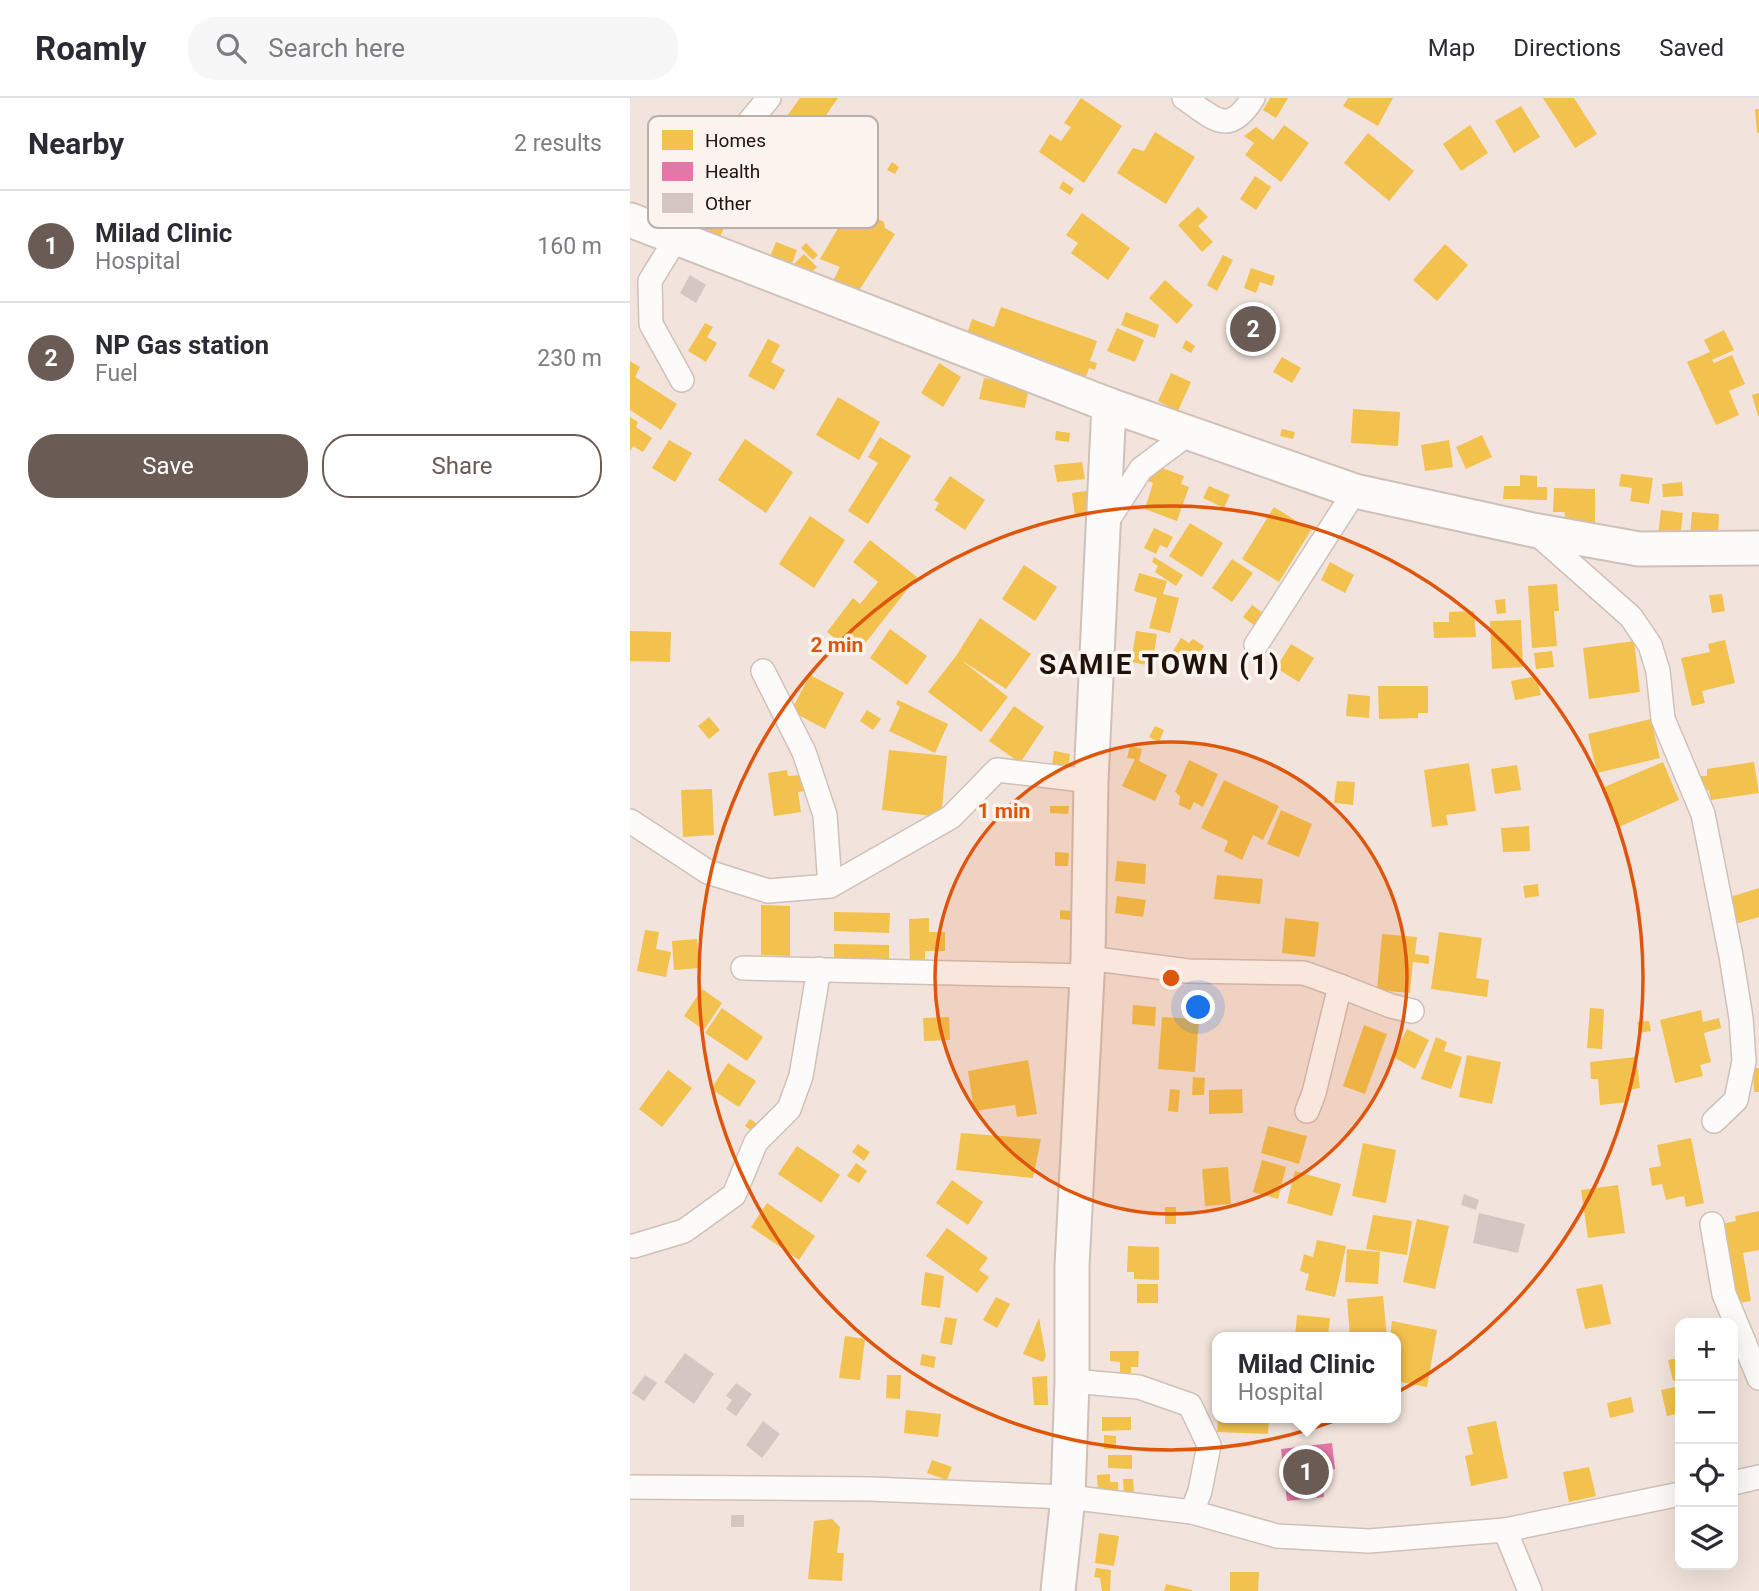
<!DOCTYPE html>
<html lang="en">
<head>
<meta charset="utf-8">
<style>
	:root { --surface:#fff; --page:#f7f7f7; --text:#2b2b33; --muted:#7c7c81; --line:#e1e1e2; --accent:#6a5c54 }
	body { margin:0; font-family:Roboto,sans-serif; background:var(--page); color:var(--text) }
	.controls { position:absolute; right:21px; bottom:21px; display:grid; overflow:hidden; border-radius:14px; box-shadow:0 7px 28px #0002 }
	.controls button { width:63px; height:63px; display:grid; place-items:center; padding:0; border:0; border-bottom:2px solid var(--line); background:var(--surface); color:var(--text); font:35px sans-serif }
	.you { position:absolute; left:569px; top:910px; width:24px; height:24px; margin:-18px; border:5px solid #fff; border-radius:50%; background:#1a73e8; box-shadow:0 0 0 10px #1a73e833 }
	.badge { display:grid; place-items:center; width:46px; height:46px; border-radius:50%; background:var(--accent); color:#fff; font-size:23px; font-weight:700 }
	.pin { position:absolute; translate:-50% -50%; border:4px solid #fff; box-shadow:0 2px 7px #0006 }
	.popup { position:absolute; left:582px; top:1234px; width:189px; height:91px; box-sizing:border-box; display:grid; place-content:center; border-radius:14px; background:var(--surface); filter:drop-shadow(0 2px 5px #0005); font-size:23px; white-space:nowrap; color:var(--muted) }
	.popup b { font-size:26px; color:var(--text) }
	.popup::after { content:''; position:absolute; left:50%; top:100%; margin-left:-14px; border:14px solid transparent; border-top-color:var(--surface) }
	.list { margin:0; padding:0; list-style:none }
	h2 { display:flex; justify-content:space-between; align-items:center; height:91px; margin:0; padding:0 28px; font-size:30px }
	h2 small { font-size:23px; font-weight:400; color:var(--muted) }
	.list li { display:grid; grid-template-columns:46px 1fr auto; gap:21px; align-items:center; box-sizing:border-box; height:112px; padding:0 28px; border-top:2px solid var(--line) }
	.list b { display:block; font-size:26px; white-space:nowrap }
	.list p { margin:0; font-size:23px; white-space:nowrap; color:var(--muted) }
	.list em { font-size:23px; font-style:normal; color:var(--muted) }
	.actions { display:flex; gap:14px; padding:21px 28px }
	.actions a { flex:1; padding:16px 0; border:2px solid var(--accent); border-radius:28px; text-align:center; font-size:24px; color:var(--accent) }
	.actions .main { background:var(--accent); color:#fff }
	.icon { flex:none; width:38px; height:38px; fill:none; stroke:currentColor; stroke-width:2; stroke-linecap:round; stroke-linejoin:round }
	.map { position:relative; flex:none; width:1129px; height:1493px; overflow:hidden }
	header { display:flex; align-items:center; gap:42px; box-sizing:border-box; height:98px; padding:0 35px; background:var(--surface); border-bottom:2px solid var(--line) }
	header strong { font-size:33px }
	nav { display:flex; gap:38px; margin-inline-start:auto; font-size:24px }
	.search { width:490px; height:63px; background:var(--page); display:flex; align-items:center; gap:18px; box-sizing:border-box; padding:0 24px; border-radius:28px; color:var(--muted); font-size:26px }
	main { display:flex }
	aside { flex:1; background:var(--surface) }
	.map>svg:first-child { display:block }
	.homes { fill:#f2c14e }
	.health { fill:#e377a8 }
	.building { fill:#d5c6c1 }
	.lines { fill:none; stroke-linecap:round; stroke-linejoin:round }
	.street-casing { stroke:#cfc1b8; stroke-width:26 }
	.secondary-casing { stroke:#cfc1b8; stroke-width:37 }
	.street { stroke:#fdfbfa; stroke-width:23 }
	.secondary { stroke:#fdfbfa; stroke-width:33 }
	.ring { fill:none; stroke:#de550c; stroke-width:3.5 }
	.labels { text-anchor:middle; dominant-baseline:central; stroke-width:7; stroke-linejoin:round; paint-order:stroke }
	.district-label { font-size:28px; font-weight:bold; letter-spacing:2px; fill:#20120a; stroke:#fbf3ee }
	.key { fill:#fbf3ee; stroke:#b9b0aa; stroke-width:2 }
	.key-label { font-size:19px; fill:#20120a }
	.centre { fill:#de550c; stroke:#fbf3ee; stroke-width:3.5 }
	.ring-label { font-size:21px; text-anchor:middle; font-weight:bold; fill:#de550c; stroke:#fbf3ee; stroke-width:7; stroke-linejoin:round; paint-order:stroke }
</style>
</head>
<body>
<header>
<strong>Roamly</strong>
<div class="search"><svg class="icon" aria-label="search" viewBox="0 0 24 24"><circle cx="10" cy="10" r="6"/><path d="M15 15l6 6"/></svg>Search here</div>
<nav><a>Map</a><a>Directions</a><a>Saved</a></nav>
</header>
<main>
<aside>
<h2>Nearby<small>2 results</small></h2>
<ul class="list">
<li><span class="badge">1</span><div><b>Milad Clinic</b><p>Hospital</p></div><em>160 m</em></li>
<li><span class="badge">2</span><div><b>NP Gas station</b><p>Fuel</p></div><em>230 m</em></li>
</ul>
<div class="actions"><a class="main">Save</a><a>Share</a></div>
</aside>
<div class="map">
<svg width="1129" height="1493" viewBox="0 0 1129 1493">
	<rect width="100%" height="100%" fill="#f2e4dc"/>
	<g class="homes">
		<polygon points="170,0 208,0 165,61 140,42"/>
		<polygon points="451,0 492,28 454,85 409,54 420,36 431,43 441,29 434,25"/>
		<polygon points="640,0 658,0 646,20 633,12"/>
		<polygon points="718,0 763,0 748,28 713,8"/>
		<polygon points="913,0 944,0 967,36 945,50"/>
		<polygon points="891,8 910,39 884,55 865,23"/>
		<polygon points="1125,11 1129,11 1129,35 1127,35"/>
		<polygon points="654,27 679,45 651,84 615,57 624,45 614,38 626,29 643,42"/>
		<polygon points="840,27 858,55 831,73 813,46"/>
		<polygon points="525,34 565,59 536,106 487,75 503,50 514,53"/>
		<polygon points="738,35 784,73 759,103 714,65"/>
		<polygon points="133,55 168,73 148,113 112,95"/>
		<polygon points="229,55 239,62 233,71 223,63"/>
		<polygon points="262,64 269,69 265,76 257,72"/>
		<polygon points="625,78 641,89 626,112 610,101"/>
		<polygon points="433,83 444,91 440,97 429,90"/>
		<polygon points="198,96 212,104 206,115 192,106"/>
		<polygon points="221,108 254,124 255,130 265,136 223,202 203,183 210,169 190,161"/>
		<polygon points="568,109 578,119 568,128 583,144 572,154 548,127"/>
		<polygon points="452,115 500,150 478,182 441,155 448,145 436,137"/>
		<polygon points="75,121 94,130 85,149 66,141"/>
		<polygon points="146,144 167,152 158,176 136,168"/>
		<polygon points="176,145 188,157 183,162 171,150"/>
		<polygon points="815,146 838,167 807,203 783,182"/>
		<polygon points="174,156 187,169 175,180 162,168"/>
		<polygon points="593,157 603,162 587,193 577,187"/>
		<polygon points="621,170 645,178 642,188 630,184 626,195 614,190"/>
		<polygon points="535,182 563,207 547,226 519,200"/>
		<polygon points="371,209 467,243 460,263 467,265 465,272 459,270 454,284 333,248 342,221 364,229"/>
		<polygon points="496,214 529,227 525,240 491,227"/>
		<polygon points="75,225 83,229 77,239 87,245 76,264 58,253"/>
		<polygon points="487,230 514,242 505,264 477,253"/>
		<polygon points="1094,232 1104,252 1082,262 1084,265 1102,257 1115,286 1099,293 1109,317 1086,327 1057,264 1080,254 1074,242"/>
		<polygon points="138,241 150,247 141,264 155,272 144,292 118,278"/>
		<polygon points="556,242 565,248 561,255 552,250"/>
		<polygon points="652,259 671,270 662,285 643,274"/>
		<polygon points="0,263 10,269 5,279 47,306 31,332 0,312"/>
		<polygon points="309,265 331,279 313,309 291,295"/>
		<polygon points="541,275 561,284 548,313 528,303"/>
		<polygon points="354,280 399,289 395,310 349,301"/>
		<polygon points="1129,295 1129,318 1128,318 1122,297"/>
		<polygon points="208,299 250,324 229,362 186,337"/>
		<polygon points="723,311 770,314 768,348 721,345"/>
		<polygon points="0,319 8,324 6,329 22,340 13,354 3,348 0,353"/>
		<polygon points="652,331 665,334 663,341 650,338"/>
		<polygon points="426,333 440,335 439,344 425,342"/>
		<polygon points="852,337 862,359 836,371 826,349"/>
		<polygon points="250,339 281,358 238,426 218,413 248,365 238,359"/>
		<polygon points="115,341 163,374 136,415 88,382"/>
		<polygon points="39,342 62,355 45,384 22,370"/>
		<polygon points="819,342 823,369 795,373 791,347"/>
		<polygon points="452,364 455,381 427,384 424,367"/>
		<polygon points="521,366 554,378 551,386 559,389 547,423 515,411 523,385 516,382"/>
		<polygon points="991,376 1023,380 1019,406 1000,403 1002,390 989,388"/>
		<polygon points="890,377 907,378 907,389 917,389 917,402 873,401 874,388 890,388"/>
		<polygon points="320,378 355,402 335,432 305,412 309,405 304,402"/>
		<polygon points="1052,384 1053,398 1033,399 1032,386"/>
		<polygon points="579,388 600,397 594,410 573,400"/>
		<polygon points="924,390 965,391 965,431 934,430 935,414 923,414"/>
		<polygon points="463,392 466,416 445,419 442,395"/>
		<polygon points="644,409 681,432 649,484 612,461"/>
		<polygon points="1031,412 1053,415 1050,440 1028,438"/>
		<polygon points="1062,414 1089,416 1088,441 1060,438"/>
		<polygon points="180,418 215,442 184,490 149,466"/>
		<polygon points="560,425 593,445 572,479 539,458"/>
		<polygon points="524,430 543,439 537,450 530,447 526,456 514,450"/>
		<polygon points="240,442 287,479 226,557 197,534 223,500 230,506 248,484 223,464"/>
		<polygon points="524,459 553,477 546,488 525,474 528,468 522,464"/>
		<polygon points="602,461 623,475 602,504 582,490"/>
		<polygon points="700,464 724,477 715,495 691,482"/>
		<polygon points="394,467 427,489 405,523 372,501"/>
		<polygon points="509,475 537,483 533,496 549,500 540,535 519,530 527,500 504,493"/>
		<polygon points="927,486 929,513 924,513 927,548 902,550 898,488"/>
		<polygon points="1092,496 1095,513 1082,515 1079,497"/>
		<polygon points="875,501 876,515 867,516 865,502"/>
		<polygon points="622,507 642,522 633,534 613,519"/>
		<polygon points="844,513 846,539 804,540 803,524 819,524 819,514"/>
		<polygon points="350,520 401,556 376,591 331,562 378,599 351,634 298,594 326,558"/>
		<polygon points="891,522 893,569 862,571 860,523"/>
		<polygon points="260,531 297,558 277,587 240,560"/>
		<polygon points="0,533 41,534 40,564 0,563"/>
		<polygon points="506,533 527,536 522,568 501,564"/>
		<polygon points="551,540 559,545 563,541 574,548 566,561 576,567 570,576 540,558"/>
		<polygon points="1095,542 1105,585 1072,593 1075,605 1062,608 1051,560 1080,554 1078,546"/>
		<polygon points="1004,543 1010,594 959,601 953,550"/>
		<polygon points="661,546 684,560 669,584 646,570"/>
		<polygon points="922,553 924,569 906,571 904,555"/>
		<polygon points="180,577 214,595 195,631 161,613"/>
		<polygon points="907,578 911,597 885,602 881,583"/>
		<polygon points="748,588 798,588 798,615 788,615 788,620 749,621"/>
		<polygon points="718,596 740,598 739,620 716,618"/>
		<polygon points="268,602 318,626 305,655 259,633 270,609 266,606"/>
		<polygon points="384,608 414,629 390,665 359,643"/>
		<polygon points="237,612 251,621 243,632 230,623"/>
		<polygon points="79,619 90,632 79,641 68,628"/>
		<polygon points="1021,621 1030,660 967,675 958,636"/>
		<polygon points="525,628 534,632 529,644 519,639"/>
		<polygon points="500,648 512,651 509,663 537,677 525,703 492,688 505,661 497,660"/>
		<polygon points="259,652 317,658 311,719 252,712"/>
		<polygon points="424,653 440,656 437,677 421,674"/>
		<polygon points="559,662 588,676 573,709 564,704 560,712 549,707 550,698 545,694"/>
		<polygon points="1033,664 1049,702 989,729 972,690"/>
		<polygon points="1124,664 1129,695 1081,702 1079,692 1073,693 1071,678 1077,678 1077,671"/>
		<polygon points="839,665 846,713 816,717 818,727 802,729 794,672"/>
		<polygon points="887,667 891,692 865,696 861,671"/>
		<polygon points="157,672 158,678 171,677 174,693 168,694 171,714 144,718 138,675"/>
		<polygon points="594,682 649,708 633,742 623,737 612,762 594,753 598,743 571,730"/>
		<polygon points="707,683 725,684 723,707 704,705"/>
		<polygon points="82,691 84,737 53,739 51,692"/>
		<polygon points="420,708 439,708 438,716 420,715"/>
		<polygon points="651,712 682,726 669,759 637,746"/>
		<polygon points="899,728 900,753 873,754 871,730"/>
		<polygon points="425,754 439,755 438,768 425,768"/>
		<polygon points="487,763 516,766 515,786 485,783"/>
		<polygon points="587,777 633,781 630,806 584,801"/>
		<polygon points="908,786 909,798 895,800 893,788"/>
		<polygon points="1129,790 1129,819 1108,825 1100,799"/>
		<polygon points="487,798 516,802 513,819 485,815"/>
		<polygon points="131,807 160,808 160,858 131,857"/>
		<polygon points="430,812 441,813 440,822 430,821"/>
		<polygon points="204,814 260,815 259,835 204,833"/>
		<polygon points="299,820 299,834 315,834 315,853 295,853 295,869 280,869 279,821"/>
		<polygon points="655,820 689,824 685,859 652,855"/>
		<polygon points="15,832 29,834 26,851 41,854 36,879 7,873"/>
		<polygon points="809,834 852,840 846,880 859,882 857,899 801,891"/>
		<polygon points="752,836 787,839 785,856 799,858 799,866 783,864 780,895 747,892"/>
		<polygon points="67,841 70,870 44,872 42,843"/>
		<polygon points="204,846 259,847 259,867 204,866"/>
		<polygon points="72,891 92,905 74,932 54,918"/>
		<polygon points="503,907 526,909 525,928 502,926"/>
		<polygon points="92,910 133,939 117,963 75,935"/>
		<polygon points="960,910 974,911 972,951 957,950"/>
		<polygon points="1071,912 1073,924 1089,920 1091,930 1074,935 1081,964 1070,967 1073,978 1045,985 1030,922"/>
		<polygon points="319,919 320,942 294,943 293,920"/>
		<polygon points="532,919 569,921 565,974 528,971"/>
		<polygon points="1019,923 1021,933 1009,935 1007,924"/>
		<polygon points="734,927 757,936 735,996 713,988"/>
		<polygon points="777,931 799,942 785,971 763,959"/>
		<polygon points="806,939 817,944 814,953 832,959 821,991 791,981"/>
		<polygon points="837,957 871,964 862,1006 829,999"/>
		<polygon points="1006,959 1010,990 997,992 998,1004 970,1007 968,981 961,981 960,964"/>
		<polygon points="398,962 407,1016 387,1019 385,1007 344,1013 338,973"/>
		<polygon points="98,965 126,983 109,1009 81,991"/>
		<polygon points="1123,970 1129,970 1129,994 1124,994"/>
		<polygon points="38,972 62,990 32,1029 9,1011"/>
		<polygon points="563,979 575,980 574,997 562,997"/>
		<polygon points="540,991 550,992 548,1014 538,1013"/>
		<polygon points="612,991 613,1015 579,1016 579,992"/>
		<polygon points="120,1021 127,1026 122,1033 115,1028"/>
		<polygon points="638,1028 677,1038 669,1066 631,1055"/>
		<polygon points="331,1035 411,1041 403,1080 326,1072"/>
		<polygon points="1061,1040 1074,1105 1056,1109 1054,1098 1036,1102 1032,1086 1022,1088 1019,1070 1031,1068 1027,1047"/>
		<polygon points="733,1045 766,1052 756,1105 722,1098"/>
		<polygon points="228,1046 240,1054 234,1063 222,1054"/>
		<polygon points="167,1048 210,1077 191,1105 148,1076"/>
		<polygon points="632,1062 656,1069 648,1101 623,1094"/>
		<polygon points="226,1065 237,1073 229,1085 217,1078"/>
		<polygon points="598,1069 601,1106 575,1108 572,1071"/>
		<polygon points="665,1073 711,1086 702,1118 657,1105"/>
		<polygon points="322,1082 353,1104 338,1127 306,1105"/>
		<polygon points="988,1087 995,1135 958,1140 951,1092"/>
		<polygon points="137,1105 185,1138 169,1162 121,1129"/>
		<rect x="535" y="1109" width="11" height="17"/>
		<polygon points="1129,1113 1129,1152 1113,1155 1121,1203 1101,1206 1086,1127 1106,1123 1105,1118"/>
		<polygon points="743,1117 782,1123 777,1157 736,1151"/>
		<polygon points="787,1121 819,1128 805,1191 773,1184"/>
		<polygon points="317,1130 358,1160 349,1172 359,1179 347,1195 296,1158"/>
		<polygon points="687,1142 716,1148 705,1199 675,1192 679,1176 670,1173 674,1156 683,1159"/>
		<polygon points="498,1148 529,1149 529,1182 504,1181 504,1174 497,1174"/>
		<polygon points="717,1151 750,1154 748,1186 715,1184"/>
		<polygon points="295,1174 314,1178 310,1210 291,1207"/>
		<rect x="507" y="1186" width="21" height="19"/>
		<polygon points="972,1186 981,1226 955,1231 946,1191"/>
		<polygon points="753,1198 757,1239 720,1239 717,1201"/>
		<polygon points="366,1199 380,1206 367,1230 353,1222"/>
		<polygon points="667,1217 700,1220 698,1239 665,1239"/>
		<polygon points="315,1219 327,1221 322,1247 310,1245"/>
		<polygon points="409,1220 416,1258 413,1264 393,1256"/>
		<polygon points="762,1223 807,1232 797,1289 765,1283 765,1239 760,1239"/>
		<polygon points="215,1238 235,1241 230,1282 209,1280"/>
		<polygon points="480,1253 509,1253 508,1269 501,1269 501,1279 490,1279 490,1264 480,1263"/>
		<polygon points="292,1256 306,1259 304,1270 290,1267"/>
		<polygon points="1050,1260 1050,1282 1043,1283 1038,1262"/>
		<polygon points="257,1277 271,1277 270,1301 256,1300"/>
		<polygon points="417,1278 418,1307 404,1307 402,1279"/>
		<polygon points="1050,1288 1050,1315 1037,1318 1031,1292"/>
		<polygon points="1001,1299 1004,1314 980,1320 977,1305"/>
		<polygon points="276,1312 311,1316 308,1339 274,1335"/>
		<polygon points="472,1319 501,1319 501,1332 472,1333"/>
		<polygon points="588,1320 639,1320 638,1336 587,1334"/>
		<polygon points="866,1323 878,1380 841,1388 835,1358 843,1356 837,1329"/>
		<polygon points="474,1337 486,1338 486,1351 474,1351"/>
		<polygon points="478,1357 502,1357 502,1371 478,1370"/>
		<polygon points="302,1362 322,1369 317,1382 297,1375"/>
		<polygon points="959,1369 966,1398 939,1404 933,1374"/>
		<polygon points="480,1376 480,1384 488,1384 488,1397 468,1397 467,1377"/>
		<polygon points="493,1381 503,1381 504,1398 494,1399"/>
		<polygon points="202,1421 210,1429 207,1455 214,1455 212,1483 178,1481 184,1423"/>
		<polygon points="469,1435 489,1438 484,1468 465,1465"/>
		<polygon points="466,1470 481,1472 480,1493 472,1493 470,1480 464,1479"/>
		<polygon points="600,1474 629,1474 628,1493 600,1493"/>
		<polygon points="536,1486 562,1492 562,1493 534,1493"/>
	</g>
	<polygon class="health" points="702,1345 705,1371 691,1373 694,1399 657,1403 651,1351"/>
	<g class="building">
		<polygon points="60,177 76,187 66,205 50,195"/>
		<polygon points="834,1096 849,1102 846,1112 831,1107"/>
		<polygon points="849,1115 895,1126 888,1155 843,1145"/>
		<polygon points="55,1255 84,1276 64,1306 34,1284"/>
		<polygon points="15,1277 27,1285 14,1303 2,1295"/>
		<polygon points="106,1285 122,1296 106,1318 96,1311 102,1302 96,1298"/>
		<polygon points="133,1323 150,1336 132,1360 116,1347"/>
		<rect x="101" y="1417" width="13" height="12"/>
	</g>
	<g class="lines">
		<defs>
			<g id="street">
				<path d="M554,0C584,20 598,40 623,0"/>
				<polyline points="52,282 21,226 20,183 114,30 139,0"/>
				<polyline points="474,428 511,371 559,335"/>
				<polyline points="905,434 1001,519 1020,547 1028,573 1033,621 1073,716 1101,858 1111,920 1114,963 1106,1002 1084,1023"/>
				<polyline points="626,547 725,393"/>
				<polyline points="133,573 174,654 195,717 200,788"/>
				<polyline points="0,723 78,774 138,793 200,788 321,719 367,672 461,683"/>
				<polyline points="458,860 558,873 674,875 710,888 684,995 677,1013"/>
				<polyline points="113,870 457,878"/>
				<polyline points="710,888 761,908 782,913"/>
				<polyline points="1082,1126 1094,1196 1129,1280"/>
				<polyline points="4,1148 54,1133 104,1097 126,1044 159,1011 171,978 189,871"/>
				<polyline points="442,1283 509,1289 560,1307 579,1347 570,1393 562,1414"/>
				<polyline points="1103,1385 1129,1379"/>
				<polyline points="0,1389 240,1391 438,1399 562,1414 647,1438 739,1443 875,1432 1050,1396"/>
				<polyline points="875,1432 900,1493"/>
			</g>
			<g id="secondary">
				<polyline points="0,122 479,307 725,393 903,432 1009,451 1129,450"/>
				<polyline points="428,1493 438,1399 442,1283 442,1168 458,860 461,683 479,307"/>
			</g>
		</defs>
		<use href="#street" class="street-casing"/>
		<use href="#secondary" class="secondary-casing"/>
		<use href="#street" class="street"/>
		<use href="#secondary" class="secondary"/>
	</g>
	<circle cx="541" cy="880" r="236" fill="#de550c" fill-opacity=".12"/>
	<g class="ring">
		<circle cx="541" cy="880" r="236"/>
		<circle cx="541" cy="880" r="472"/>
	</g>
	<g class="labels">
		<g class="district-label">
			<text x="530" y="566">SAMIE TOWN (1)</text>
		</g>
	</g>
	<rect x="18" y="18" width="230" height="112" rx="10" class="key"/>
	<rect x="32" y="32" width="31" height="20" fill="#f2c14e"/>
	<rect x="32" y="64" width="31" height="19" fill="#e377a8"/>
	<rect x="32" y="95" width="31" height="20" fill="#d5c6c1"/>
	<g class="key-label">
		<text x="75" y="49">Homes</text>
		<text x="75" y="80">Health</text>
		<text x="75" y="112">Other</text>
	</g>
	<circle cx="541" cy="880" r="10" class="centre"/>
	<g class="ring-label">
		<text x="207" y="554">2 min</text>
		<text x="374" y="720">1 min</text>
	</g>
</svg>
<div class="controls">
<button>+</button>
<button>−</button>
<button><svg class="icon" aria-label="locate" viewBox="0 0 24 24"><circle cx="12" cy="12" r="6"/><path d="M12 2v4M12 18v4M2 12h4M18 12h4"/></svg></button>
<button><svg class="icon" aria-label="layers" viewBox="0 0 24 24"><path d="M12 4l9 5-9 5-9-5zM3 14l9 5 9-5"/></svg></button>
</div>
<div class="you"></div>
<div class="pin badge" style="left:676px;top:1374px">1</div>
<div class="popup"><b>Milad Clinic</b>Hospital</div>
<div class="pin badge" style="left:623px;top:231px">2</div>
</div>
</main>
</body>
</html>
